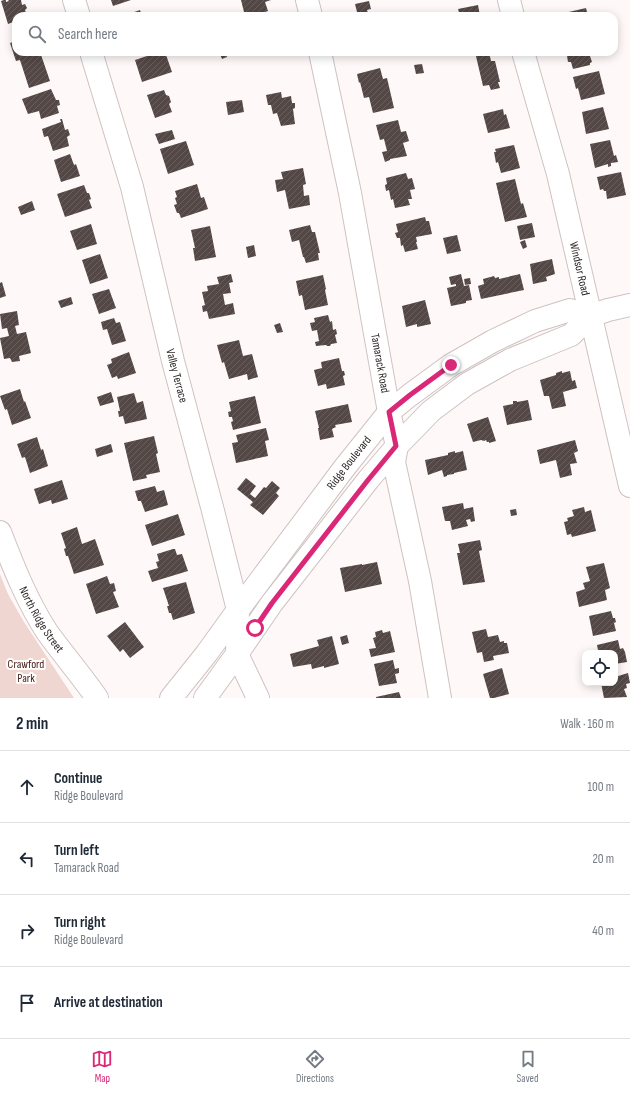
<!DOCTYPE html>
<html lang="en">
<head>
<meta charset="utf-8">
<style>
	:root { --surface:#fff; --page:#f6f6f7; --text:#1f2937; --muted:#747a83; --line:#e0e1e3; --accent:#db2777 }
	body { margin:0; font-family:"Sofia Sans Condensed",sans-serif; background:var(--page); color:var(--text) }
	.controls { position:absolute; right:12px; bottom:12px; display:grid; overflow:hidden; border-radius:8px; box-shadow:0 2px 10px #0003 }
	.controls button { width:36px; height:36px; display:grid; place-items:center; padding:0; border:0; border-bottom:1px solid var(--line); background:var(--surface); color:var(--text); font:20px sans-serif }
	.stop { position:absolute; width:12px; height:12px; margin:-9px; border:3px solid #db2777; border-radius:50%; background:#fff }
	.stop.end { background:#db2777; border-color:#fff; box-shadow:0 1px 4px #0008 }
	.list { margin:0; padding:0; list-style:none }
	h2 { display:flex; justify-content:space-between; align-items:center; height:52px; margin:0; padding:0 16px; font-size:17px }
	h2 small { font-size:13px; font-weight:400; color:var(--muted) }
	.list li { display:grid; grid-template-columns:26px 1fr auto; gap:12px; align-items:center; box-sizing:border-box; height:72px; padding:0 16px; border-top:1px solid var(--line) }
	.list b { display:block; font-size:15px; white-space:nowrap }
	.list p { margin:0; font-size:13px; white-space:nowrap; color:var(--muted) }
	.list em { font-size:13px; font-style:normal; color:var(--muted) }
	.icon { flex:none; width:22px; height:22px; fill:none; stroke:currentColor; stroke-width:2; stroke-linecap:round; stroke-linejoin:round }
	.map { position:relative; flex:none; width:630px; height:698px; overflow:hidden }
	.search { position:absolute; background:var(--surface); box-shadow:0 2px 10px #0003; left:12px; right:12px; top:12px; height:44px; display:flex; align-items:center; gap:10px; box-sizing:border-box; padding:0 14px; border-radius:12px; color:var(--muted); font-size:15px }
	.sheet { height:340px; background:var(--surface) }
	nav { display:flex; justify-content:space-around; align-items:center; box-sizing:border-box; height:56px; border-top:1px solid var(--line); background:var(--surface); font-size:11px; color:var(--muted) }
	nav a { display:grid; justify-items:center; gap:2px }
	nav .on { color:var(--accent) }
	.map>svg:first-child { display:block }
	.park { fill:#f0d6d1 }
	.building { fill:url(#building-hatch) }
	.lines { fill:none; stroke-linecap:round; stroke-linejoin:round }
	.minor-casing { stroke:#cfc2c0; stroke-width:24 }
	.minor { stroke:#fff; stroke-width:22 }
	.route { stroke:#db2777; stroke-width:5 }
	.labels { text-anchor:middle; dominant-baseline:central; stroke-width:4; stroke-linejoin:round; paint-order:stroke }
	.street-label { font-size:12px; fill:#2e2928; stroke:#fff }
	.park-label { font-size:12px; fill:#471a14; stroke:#fff }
</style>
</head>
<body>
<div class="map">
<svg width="630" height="698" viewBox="0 0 630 698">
	<defs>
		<pattern id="building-hatch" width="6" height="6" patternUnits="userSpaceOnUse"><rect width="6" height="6" fill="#534846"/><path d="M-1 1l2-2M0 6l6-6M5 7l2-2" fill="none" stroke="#69605e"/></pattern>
	</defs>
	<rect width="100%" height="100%" fill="#fef9f8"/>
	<polygon class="park" points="0,574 8,594 24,622 74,698 0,698"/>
	<g class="building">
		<polygon points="4,0 6,0 6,2 9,1 8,0 21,0 22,5 25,4 27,8 25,10 27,16 16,16 16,21 8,24 1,1"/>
		<polygon points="111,0 131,0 113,6"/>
		<polygon points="241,0 271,0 265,2 268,11 253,16 245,16"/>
		<polygon points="369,1 371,9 367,10 368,13 372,12 373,16 358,16 355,4"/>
		<polygon points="478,5 480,16 460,16 458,9"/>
		<polygon points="586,8 588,16 560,16 560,14"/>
		<polygon points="140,10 142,16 123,16"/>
		<polygon points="16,41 16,52 40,52 50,81 29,88 20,60 16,61 10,43"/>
		<polygon points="159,52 165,52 172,72 142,82 135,60"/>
		<polygon points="225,52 227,57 222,59 220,54"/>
		<polygon points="475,52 489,52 491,61 495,61 500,82 498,82 500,88 491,90 489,85 483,86"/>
		<polygon points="568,52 591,52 592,56 590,56 592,62 590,63 590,65 573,69 571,62 568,62 567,56 569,55"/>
		<polygon points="422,64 424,73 416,74 414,65"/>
		<polygon points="380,68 383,79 387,78 394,108 373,113 369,97 364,98 360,82 359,83 357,74"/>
		<polygon points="599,71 605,94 581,100 578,88 576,89 573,77"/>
		<polygon points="51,89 56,100 59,100 60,105 57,106 59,113 41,119 39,111 28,114 22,99"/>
		<polygon points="164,90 166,95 169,96 171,102 169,104 172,112 155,118 147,95"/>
		<polygon points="281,92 282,98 291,96 292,103 295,103 295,108 293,109 295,124 281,126 277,113 273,114 271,105 268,105 266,95"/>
		<polygon points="242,100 244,112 228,115 226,102"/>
		<polygon points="603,107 609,129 586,134 582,112"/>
		<polygon points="503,109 504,115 506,114 510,128 488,133 483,114"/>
		<polygon points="60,119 62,119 65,130 68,129 70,135 67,137 69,146 53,151 48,136 44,137 42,129 61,122"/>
		<polygon points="398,120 401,132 406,131 409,141 403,143 407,156 390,159 390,160 385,162 382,152 387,151 384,139 380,140 376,125"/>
		<polygon points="172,130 175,139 159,144 155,134"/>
		<polygon points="610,140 614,156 616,155 618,162 611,163 611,166 608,167 608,164 595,168 590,144"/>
		<polygon points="186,141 194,165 168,174 160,149"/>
		<polygon points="514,145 520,168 501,173 498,162 496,163 494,152 496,152 495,149"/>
		<polygon points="70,154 74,165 76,164 80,176 61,182 54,160"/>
		<polygon points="303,168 306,184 303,185 304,196 309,195 310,205 289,209 285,190 277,192 275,180 283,179 281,172"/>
		<polygon points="621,172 626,195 607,199 606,191 604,191 603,189 600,190 597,177"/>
		<polygon points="406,173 408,179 412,178 415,189 410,190 412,199 408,199 410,205 395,208 393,199 391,200 389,190 386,191 385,185 387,184 386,178"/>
		<polygon points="515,179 521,204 523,203 527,217 505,222 496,183"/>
		<polygon points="197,184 201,198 204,197 208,209 181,218 179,213 177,213 174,205 177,204 175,198 177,197 175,191"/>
		<polygon points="84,185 87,193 89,193 91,199 89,200 92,208 65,217 57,194"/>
		<polygon points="32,201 35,210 21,215 18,207"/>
		<polygon points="425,217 426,221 429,221 432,234 416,237 417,242 416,242 418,249 405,252 403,245 401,246 400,238 397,238 395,233 398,232 396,224"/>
		<polygon points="532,223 535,237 520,240 517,226"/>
		<polygon points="91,224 97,244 77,250 70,231"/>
		<polygon points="310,225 312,232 315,232 320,253 318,253 319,260 306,263 304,257 303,257 299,240 292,242 289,230"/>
		<polygon points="210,226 216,257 195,261 193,248 195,248 191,230"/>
		<polygon points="457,235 461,251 447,254 443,238"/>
		<polygon points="525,240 527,247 523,249 520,242"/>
		<polygon points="254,245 256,256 248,258 246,247"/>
		<polygon points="100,254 108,278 90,284 82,260"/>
		<polygon points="552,259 555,274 546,277 547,281 533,284 530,264"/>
		<polygon points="231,274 233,282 229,283 231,293 223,294 225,305 233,303 235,314 209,319 207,311 203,312 202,306 205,305 202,292 208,291 207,286 219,284 217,277"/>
		<polygon points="461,274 464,286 469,285 472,300 466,301 466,303 451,306 447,288 456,286 456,284 451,285 449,277"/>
		<polygon points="520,274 524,290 481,299 478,286 484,284 483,279 494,276 495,278 499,277 499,279"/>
		<polygon points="323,275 326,289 325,290 328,305 305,310 302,295 299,296 296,281"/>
		<polygon points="470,278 471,284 465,285 464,279"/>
		<polygon points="2,282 6,296 0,298 0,283"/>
		<polygon points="109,289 116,308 99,314 92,294"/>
		<polygon points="71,297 73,304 61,308 58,301"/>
		<polygon points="425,300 431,324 417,327 417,324 406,327 402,306"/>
		<polygon points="17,311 19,325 15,326 17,334 26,332 31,353 19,356 20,361 12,362 10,358 4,359 0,338 9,336 7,328 2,329 0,314"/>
		<polygon points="328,315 330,322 332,321 333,330 336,329 337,334 335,335 337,343 331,344 330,346 327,346 326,345 316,346 315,342 319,341 317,330 312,331 310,323 315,322 314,318"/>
		<polygon points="114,318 116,323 120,322 126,341 112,345 107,329 103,330 101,322"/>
		<polygon points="280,323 283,332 277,333 274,325"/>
		<polygon points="239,340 243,356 252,354 258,377 248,380 247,374 229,379 224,362 222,363 217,345"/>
		<polygon points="129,352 136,373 118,379 117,376 112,378 107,365 112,363 111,359"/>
		<polygon points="339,358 342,371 344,371 345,375 343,376 345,385 327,389 326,384 318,386 314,370 322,368 321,362"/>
		<polygon points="562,371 562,373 570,371 572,381 575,380 577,388 563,392 566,406 552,409 549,396 544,396 540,380 556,375 556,373"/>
		<polygon points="20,389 24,402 25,401 31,418 12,425 7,409 5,410 0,396"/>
		<polygon points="111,392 114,402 100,406 97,397"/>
		<polygon points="134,393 137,403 143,401 147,419 125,424 123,416 119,417 118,411 120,411 117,397"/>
		<polygon points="255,396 261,423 233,430 231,422 233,421 232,417 229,417 228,412 231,411 229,402"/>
		<polygon points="528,400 532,420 507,425 503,406 513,404 513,401 517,401 517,402"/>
		<polygon points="348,404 352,422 335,425 336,427 332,429 334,437 320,440 318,428 319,428 315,411"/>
		<polygon points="488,417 496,441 489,443 489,442 487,442 486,440 484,441 481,440 473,442 467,424"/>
		<polygon points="266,428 269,440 265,441 268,456 236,463 232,443 238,442 236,435"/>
		<polygon points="154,436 158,453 156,454 160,472 146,475 147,478 133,481 124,443"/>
		<polygon points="37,437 41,450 43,449 48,466 30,473 25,457 22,458 17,444"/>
		<polygon points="575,440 578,451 574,453 577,463 570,464 572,475 560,478 556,460 540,464 537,450"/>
		<polygon points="111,444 113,452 97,457 95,449"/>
		<polygon points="455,451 455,453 463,451 467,470 454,473 454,474 447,475 447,476 444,477 442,470 428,475 425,460 448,455 448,453"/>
		<polygon points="246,478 256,486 250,494 255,498 264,487 266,488 272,481 280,488 276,493 279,496 263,515 250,505 253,502 237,489"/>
		<polygon points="62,480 68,499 52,504 51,500 39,504 34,489"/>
		<polygon points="155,486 157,492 164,490 168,505 145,512 141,501 138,501 135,491"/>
		<polygon points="463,503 464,509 473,507 475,521 471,522 470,519 466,520 468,526 452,530 450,521 445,521 442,507"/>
		<polygon points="584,507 585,512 591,510 596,531 572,537 571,534 567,535 564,522 568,521 567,518 574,516 572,510"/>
		<polygon points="516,509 517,515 511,516 510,510"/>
		<polygon points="178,514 185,535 152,546 145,525"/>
		<polygon points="77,527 82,544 95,539 104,565 74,574 68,556 66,556 64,549 66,548 61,533"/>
		<polygon points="480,540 482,550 479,551 485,582 463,585 457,553 460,553 458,544"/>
		<polygon points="173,549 175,549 177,555 182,554 188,571 152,582 148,571 158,568 156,562 159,561 157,554"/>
		<polygon points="377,562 382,584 345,592 340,568 362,564 362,565"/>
		<polygon points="604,563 610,588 605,590 607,600 579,607 576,592 585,589 583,583 590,581 586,567"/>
		<polygon points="107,576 110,584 114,583 116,591 113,592 119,607 96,614 86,584"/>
		<polygon points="186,582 195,613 173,620 171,613 169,613 167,606 169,606 163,588"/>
		<polygon points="611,611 613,618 615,618 616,622 614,623 616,631 593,636 589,616"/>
		<polygon points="125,622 144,647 130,658 123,649 120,652 107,636"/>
		<polygon points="486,629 488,637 498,635 500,642 504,641 504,643 507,643 509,653 493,656 494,660 484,662 482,652 477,653 472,632"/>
		<polygon points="382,630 383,633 390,631 395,652 371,657 369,649 376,648 373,638 376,637 375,632"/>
		<polygon points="347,635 349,643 342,645 340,637"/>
		<polygon points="332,636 339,664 324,668 324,666 312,669 311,664 293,667 290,654 319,646 317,640"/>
		<polygon points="618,640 620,649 623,648 625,652 627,662 615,664 615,653 596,653 596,651 598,650 597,645"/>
		<polygon points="393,660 395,669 399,668 399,673 395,674 397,683 379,686 374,664"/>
		<polygon points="502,668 509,694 494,698 490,698 483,674"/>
		<polygon points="628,673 630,683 626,684 627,688 624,689 627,697 604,698 601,683 615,683 615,677"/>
		<polygon points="399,692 401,698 376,698 376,697"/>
	</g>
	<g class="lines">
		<defs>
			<g id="minor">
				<polyline points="74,0 79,16"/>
				<polyline points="307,0 311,16"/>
				<polyline points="509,0 513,16"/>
				<path id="s1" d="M91,52L132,187L173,361L212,507L238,610L237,654L258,698"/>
				<path id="s2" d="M320,52L350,193L389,412L397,446L394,462L420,581L440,698"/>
				<path id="s3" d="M523,52L558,174L630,486"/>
				<path id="s4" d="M0,532C13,566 27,601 47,632C63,654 81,675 97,698"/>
				<path id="s5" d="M171,698L207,653L238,610L345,467L389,412L410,395L451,365L493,341L535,321L570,310L590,316"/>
				<polyline points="205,698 237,654 272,603 368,480 397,446 431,411 467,384 510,360 571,335 590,316 608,310 630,305"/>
			</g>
		</defs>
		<use href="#minor" class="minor-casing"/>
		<use href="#minor" class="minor"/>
	</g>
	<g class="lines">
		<polyline class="route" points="255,628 272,603 368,480 396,446 389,412 410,395 451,365"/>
	</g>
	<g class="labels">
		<g class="street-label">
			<text stroke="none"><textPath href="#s3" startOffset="224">Windsor Road</textPath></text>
			<text stroke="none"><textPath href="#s2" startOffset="317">Tamarack Road</textPath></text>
			<text stroke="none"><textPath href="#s1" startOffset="335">Valley Terrace</textPath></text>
			<text stroke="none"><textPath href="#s5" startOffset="295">Ridge Boulevard</textPath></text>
			<text stroke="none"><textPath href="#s4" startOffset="97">North Ridge Street</textPath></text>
		</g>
		<g class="park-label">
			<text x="26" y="664">Crawford<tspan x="26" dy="14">Park</tspan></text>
		</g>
	</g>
</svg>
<div class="controls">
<button><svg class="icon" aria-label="locate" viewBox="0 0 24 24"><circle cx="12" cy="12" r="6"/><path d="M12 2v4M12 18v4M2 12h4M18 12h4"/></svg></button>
</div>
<div class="stop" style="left:255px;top:628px"></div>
<div class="stop end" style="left:451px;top:365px"></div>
<div class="search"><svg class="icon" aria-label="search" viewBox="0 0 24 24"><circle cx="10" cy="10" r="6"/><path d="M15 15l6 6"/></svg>Search here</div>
</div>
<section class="sheet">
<h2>2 min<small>Walk · 160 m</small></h2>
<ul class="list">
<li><svg class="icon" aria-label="ahead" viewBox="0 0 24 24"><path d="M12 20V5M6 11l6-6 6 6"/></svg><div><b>Continue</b><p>Ridge Boulevard</p></div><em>100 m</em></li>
<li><svg class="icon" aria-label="left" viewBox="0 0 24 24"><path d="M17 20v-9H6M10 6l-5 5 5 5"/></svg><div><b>Turn left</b><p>Tamarack Road</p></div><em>20 m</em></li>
<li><svg class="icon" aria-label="right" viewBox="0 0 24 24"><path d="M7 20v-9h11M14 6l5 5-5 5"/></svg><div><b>Turn right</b><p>Ridge Boulevard</p></div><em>40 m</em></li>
<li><svg class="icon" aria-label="arrive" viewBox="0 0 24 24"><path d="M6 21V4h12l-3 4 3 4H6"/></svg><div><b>Arrive at destination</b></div></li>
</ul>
</section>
<nav>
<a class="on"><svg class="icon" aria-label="map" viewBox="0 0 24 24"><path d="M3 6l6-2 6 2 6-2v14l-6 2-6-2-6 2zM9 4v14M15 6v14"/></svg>Map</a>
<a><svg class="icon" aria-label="directions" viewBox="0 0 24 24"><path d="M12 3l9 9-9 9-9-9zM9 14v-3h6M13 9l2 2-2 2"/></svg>Directions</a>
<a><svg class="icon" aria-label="saved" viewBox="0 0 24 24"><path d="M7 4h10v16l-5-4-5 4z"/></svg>Saved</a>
</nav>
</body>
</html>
